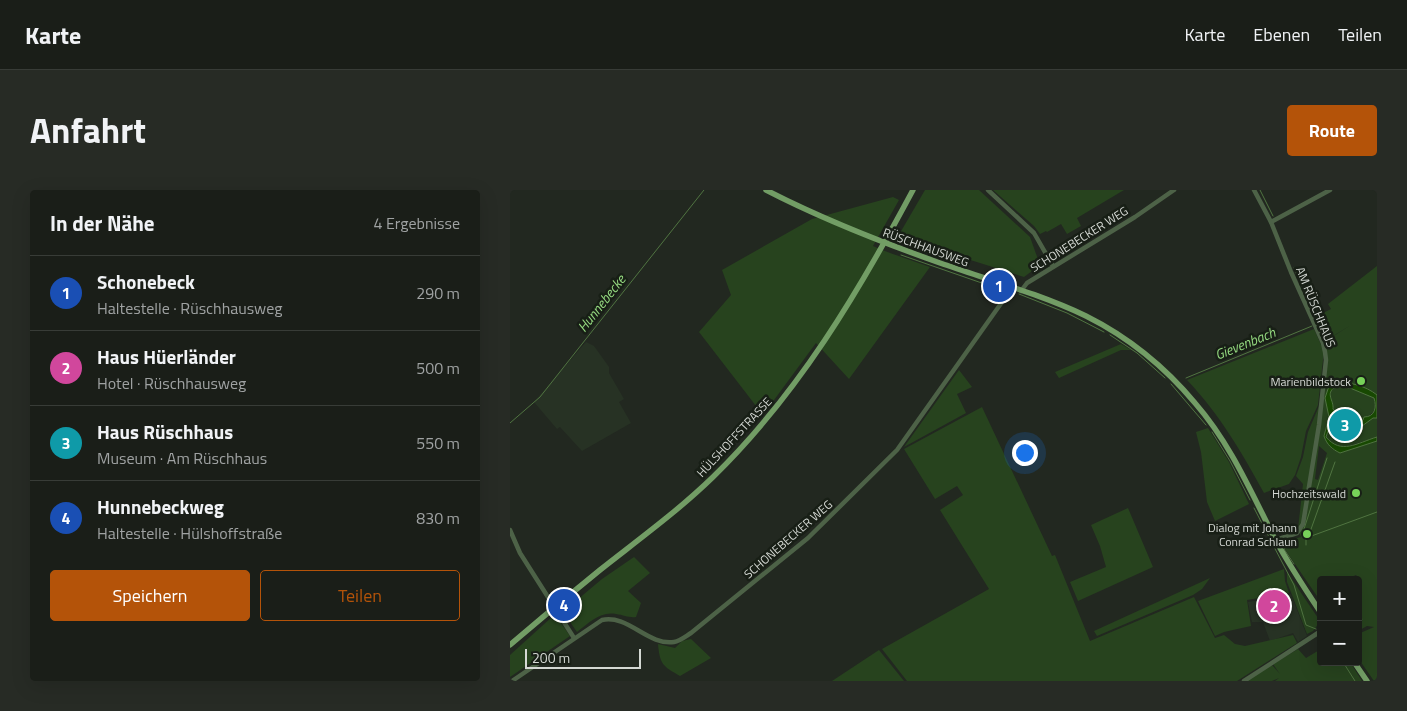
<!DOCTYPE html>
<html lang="de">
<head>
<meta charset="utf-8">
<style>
	:root { --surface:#1a1e18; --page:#272b25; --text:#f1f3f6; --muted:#9fa2a2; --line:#383c37; --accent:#b45309 }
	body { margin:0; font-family:"Titillium Web",sans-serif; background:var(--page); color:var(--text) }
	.controls { position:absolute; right:15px; bottom:15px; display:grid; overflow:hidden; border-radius:5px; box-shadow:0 5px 20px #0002 }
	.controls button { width:45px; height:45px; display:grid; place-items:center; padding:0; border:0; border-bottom:1px solid var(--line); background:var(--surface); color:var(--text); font:25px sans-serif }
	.scale { position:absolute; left:15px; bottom:12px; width:116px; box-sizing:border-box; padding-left:5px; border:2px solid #d4d8d3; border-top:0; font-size:14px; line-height:18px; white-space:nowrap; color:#d4d8d3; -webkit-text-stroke:4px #181f16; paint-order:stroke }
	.you { position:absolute; left:514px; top:262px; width:18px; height:18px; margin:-12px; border:4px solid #fff; border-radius:50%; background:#1a73e8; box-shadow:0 0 0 8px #1a73e833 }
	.badge { display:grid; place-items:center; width:32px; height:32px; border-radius:50%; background:var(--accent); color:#fff; font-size:16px; font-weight:700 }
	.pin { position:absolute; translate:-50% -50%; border:2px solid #fff; box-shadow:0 1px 5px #0006 }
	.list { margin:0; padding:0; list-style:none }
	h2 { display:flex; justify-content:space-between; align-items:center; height:65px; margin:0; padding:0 20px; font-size:21px }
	h2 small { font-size:16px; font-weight:400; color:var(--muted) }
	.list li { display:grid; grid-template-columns:32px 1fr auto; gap:15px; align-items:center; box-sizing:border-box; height:75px; padding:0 20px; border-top:1px solid var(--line) }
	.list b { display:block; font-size:19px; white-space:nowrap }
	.list p { margin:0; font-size:16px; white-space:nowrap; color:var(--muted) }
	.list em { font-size:16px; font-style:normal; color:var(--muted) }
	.actions { display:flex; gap:10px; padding:15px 20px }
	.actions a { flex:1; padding:11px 0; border:1px solid var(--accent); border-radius:5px; text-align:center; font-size:18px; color:var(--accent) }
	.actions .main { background:var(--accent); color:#fff }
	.map { position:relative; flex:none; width:867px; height:491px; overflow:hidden; border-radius:5px }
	header { display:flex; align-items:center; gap:30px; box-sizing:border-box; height:70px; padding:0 25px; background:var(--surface); border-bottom:1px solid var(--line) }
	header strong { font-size:24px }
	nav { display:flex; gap:28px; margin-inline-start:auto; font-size:18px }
	.intro { display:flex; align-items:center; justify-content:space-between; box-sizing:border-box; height:120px; padding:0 30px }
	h1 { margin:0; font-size:35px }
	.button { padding:12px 22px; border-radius:5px; background:var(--accent); color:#fff; font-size:18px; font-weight:700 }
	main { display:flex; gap:30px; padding:0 30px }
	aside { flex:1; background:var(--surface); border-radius:5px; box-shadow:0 5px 20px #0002 }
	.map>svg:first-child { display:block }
	.built { fill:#273224 }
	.green { fill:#27431e; fill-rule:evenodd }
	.water { fill:#184902; stroke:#507441 }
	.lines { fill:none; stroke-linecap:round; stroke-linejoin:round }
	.stream { stroke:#507441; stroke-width:1 }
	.minor { stroke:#4d6247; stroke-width:4.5 }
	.major { stroke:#729d65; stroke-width:5.5 }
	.poi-dot { fill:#77d259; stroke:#181f16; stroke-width:2 }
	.labels { text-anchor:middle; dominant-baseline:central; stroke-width:5; stroke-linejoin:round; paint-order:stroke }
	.street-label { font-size:12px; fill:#d4d8d3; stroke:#181f16 }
	.poi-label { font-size:12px; fill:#d4d8d3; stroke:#181f16; text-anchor:end }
	.water-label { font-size:14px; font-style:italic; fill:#95da80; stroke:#181f16 }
</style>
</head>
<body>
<header>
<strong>Karte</strong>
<nav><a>Karte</a><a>Ebenen</a><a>Teilen</a></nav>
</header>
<div class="intro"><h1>Anfahrt</h1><a class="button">Route</a></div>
<main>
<aside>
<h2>In der Nähe<small>4 Ergebnisse</small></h2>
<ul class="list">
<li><span class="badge" style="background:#1a4fb4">1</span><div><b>Schonebeck</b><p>Haltestelle · Rüschhausweg</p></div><em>290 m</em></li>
<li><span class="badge" style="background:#d1479c">2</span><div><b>Haus Hüerländer</b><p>Hotel · Rüschhausweg</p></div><em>500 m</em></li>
<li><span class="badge" style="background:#0f9aa8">3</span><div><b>Haus Rüschhaus</b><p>Museum · Am Rüschhaus</p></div><em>550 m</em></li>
<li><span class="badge" style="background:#1a4fb4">4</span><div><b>Hunnebeckweg</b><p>Haltestelle · Hülshoffstraße</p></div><em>830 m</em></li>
</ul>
<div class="actions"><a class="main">Speichern</a><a>Teilen</a></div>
</aside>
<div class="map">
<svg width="867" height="491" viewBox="0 0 867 491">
	<rect width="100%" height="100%" fill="#222820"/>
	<g class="built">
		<polygon points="76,152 84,156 99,177 99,183 114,209 109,212 121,233 72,261 50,237 47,239 24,212"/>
		<polygon points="781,404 797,446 788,452 783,443 760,451 753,432 742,432 738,412"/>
	</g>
	<g class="green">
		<polygon points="415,0 469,0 520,47 530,75 514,87 391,48 390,43"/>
		<polygon points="483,0 614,0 567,28 571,36 557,44 551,34 537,42 536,41 530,44 524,36"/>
		<path d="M383,7L389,10L363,56C381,64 401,70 420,77L339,189L306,153L253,225L189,142L221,105L212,80L302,29Z"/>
		<path d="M867,76V205C856,196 840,192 826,192L815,208L819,227L814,246L822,259L830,263L867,251V491H864L848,468V444L864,437L857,436L848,441L849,388L846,385L841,387L840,390H811V412L772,355L777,351L791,347L788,339L793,294L786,286L793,267L798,242L809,216L815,187L814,152L841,135L818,149L807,126L821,119L818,114ZM809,256L817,263L808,290L805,289Z"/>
		<path d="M804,139L814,161L808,215L796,241L791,267L785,285L779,294L754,303C731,261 710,225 677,190Z"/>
		<polygon points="611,154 621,160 611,160 549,188 545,182"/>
		<polygon points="449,180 462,197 447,204 456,223 394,257"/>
		<path d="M828,196L840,198L864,208C867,220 864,222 855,228C852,231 850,235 848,239L863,228H867V247L832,258L823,255L816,247L822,229L826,226C822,215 814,201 828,196Z"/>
		<polygon points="472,217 542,366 545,365 580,451 684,407 705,448 714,445 725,454 735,456 783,445 787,453 727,491 397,491 372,459 479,399 430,320 453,305 447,296 425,309 394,259"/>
		<polygon points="698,238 719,272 739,314 705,331 697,312 691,262 686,242"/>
		<polygon points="618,318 643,377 568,411 560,392 596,377 590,356 581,335"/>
		<path d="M124,367L140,383L118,401L131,413L126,427C119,428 114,425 106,424C90,421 79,433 67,442L58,429L55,420L92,389Z"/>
		<polygon points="774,379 775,391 779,403 737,410 741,436 714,442 705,446 688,411"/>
		<polygon points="777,382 808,428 809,433 803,441 797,444 777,392"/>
		<polygon points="700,388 692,399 683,405 587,446 584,441"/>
		<polygon points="43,426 46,426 60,446 0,487 0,465"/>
		<path d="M181,449L201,468L170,486C153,476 150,475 148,454L165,458L172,451Z"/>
		<polygon points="788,459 796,468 811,459 811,472 840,472 852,491 765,491 769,488 762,491 736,491 762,475 770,484 763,474"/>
		<polygon points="369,460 394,491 322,491"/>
	</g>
	<path class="water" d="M826,192C840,192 856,196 867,205V228H863L848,239L842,237L844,232L853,230L854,227C865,227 867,217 864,208L840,198L825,197C815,204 824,210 823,219L826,223V226L829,227L827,231L822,229L816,247C831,265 847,253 867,247V251L830,263C822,259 817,255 814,246L819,227L815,208L819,196Z"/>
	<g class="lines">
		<g class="stream">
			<polyline points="750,0 763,26"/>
			<polyline points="391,65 492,100"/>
			<polyline points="784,78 803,121"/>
			<polyline points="509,104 557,123 594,142"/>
			<polyline points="805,125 809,133 808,133"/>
			<polyline points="600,145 627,163 655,188"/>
			<polyline points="676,188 802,136"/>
			<polyline points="661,194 696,235"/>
			<polyline points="0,233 30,207 194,0"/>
			<polyline points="702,242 720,271 740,310"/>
			<polyline points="744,318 759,347"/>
			<polyline points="794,339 817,268"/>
			<polyline points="800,342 825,272"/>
			<polyline points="762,353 784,395 796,435 806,439"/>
			<polyline points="796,355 796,348 867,322"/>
			<polyline points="784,374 774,359 775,356 787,351"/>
			<polyline points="833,472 845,491"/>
		</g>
		<g class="minor">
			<polyline points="478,0 524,43 543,76"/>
			<polyline points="744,0 761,32 781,82 813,153 815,162 816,170 809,235 793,334 787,343 766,350"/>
			<polyline points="761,32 820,0"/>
			<polyline points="511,101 517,93 625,27 664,0"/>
			<polyline points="0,340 10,363 64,448"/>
			<polyline points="848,430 850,429"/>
			<path d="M2,491L92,430C118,424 138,456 164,452C170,451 176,446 181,443L298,348L387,260L502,98"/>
			<polyline points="734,491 811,441"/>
		</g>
		<g class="major">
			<path d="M256,0C312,29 371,52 430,73C479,90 530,104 576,126C618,147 655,177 685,213C720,253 741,302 765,349C779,375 795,399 811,423"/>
			<path d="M0,455C29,430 59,405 90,380C128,350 168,321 203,287C288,204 348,103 403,0"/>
			<polyline points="844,472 857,491"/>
		</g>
	</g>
	<g class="poi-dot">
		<circle cx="851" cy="191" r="5"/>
		<circle cx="846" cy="303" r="5"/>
		<circle cx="797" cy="344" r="5"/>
	</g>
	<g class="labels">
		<g class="street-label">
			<text transform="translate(569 49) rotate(-32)">SCHONEBECKER WEG</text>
			<text transform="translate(416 57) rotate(20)">RÜSCHHAUSWEG</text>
			<text transform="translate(806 117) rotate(68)">AM RÜSCHHAUS</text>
			<text transform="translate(224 247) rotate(-47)">HÜLSHOFFSTRASSE</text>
			<text transform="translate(278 349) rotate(-41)">SCHONEBECKER WEG</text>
		</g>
		<g class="poi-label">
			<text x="841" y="191">Marienbildstock</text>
			<text x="836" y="303">Hochzeitswald</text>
			<text x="787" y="337">Dialog mit Johann<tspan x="787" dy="14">Conrad Schlaun</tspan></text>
		</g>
		<g class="water-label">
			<text transform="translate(91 113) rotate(-52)">Hunnebecke</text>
			<text transform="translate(735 153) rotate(-22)">Gievenbach</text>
		</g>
	</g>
</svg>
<div class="controls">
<button>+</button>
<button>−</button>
</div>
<div class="scale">200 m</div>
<div class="you"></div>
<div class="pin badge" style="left:489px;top:96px;background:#1a4fb4">1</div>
<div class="pin badge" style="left:764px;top:416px;background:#d1479c">2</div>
<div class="pin badge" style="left:835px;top:235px;background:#0f9aa8">3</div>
<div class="pin badge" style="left:54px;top:415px;background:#1a4fb4">4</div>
</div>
</main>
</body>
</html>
